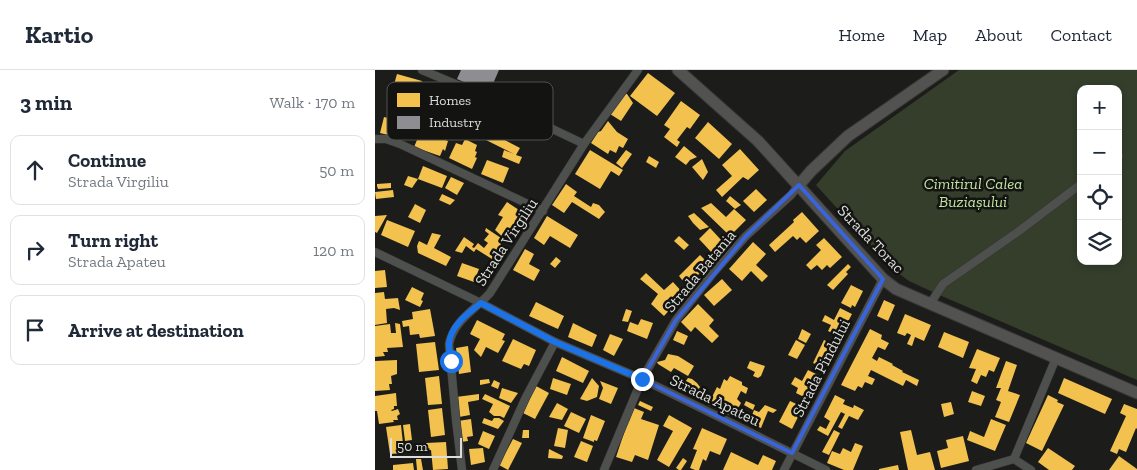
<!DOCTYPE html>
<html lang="en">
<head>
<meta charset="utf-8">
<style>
	:root { --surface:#fff; --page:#f6f6f7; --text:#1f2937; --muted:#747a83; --line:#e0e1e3 }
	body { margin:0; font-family:"Zilla Slab",serif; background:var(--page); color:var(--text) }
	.controls { position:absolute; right:15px; top:15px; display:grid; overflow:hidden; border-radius:10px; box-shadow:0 2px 8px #0003 }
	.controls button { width:45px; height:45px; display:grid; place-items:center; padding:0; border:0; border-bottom:1px solid var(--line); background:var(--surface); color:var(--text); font:25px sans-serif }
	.scale { position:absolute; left:15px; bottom:12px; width:72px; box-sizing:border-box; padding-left:5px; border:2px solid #dddedc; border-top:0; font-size:14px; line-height:18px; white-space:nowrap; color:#dddedc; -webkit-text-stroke:4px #131411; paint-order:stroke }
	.stop { position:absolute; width:15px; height:15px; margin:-11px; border:4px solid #1a73e8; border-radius:50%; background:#fff }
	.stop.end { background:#1a73e8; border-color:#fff; box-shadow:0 1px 5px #0008 }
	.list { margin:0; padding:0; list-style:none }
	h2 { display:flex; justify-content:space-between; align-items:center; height:65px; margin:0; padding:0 20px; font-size:21px }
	h2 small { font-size:16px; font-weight:400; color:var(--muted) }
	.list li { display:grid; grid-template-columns:32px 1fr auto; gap:15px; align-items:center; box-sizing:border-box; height:70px; margin:0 10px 10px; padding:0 10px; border:1px solid var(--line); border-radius:10px }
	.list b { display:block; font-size:19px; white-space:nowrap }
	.list p { margin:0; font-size:16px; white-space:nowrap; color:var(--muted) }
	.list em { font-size:16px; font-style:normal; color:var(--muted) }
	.icon { flex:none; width:28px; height:28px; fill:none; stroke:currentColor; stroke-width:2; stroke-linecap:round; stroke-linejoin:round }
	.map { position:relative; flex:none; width:762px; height:400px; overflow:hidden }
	header { display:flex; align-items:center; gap:30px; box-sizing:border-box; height:70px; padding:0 25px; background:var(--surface); border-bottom:1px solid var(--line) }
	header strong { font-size:24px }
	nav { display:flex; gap:28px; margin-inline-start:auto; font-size:18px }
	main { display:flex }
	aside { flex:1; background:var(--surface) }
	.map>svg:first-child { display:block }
	.green { fill:#343e2b; fill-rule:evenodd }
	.homes { fill:#f2c14e }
	.industry { fill:#8d8d92 }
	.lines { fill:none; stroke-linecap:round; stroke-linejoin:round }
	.street-casing { stroke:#373736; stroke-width:9 }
	.secondary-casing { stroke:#373736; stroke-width:13 }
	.street { stroke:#4e504e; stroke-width:8 }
	.secondary { stroke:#525251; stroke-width:11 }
	.route { stroke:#1a73e8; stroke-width:6 }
	.marked { fill:none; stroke:#3a64d9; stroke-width:4; stroke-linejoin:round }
	.labels { text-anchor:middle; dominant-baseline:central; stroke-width:5; stroke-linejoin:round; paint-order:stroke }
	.park-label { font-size:16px; font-style:italic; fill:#c2e4a2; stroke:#131411 }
	.street-label { font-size:16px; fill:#dddedc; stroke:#131411 }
	.key { fill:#131411; stroke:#50514e; stroke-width:1 }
	.key-label { font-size:14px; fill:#dddedc }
</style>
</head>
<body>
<header>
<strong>Kartio</strong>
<nav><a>Home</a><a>Map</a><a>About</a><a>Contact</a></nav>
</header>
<main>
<aside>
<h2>3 min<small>Walk · 170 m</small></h2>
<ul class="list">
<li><svg class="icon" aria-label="ahead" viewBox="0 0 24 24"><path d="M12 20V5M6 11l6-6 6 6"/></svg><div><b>Continue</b><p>Strada Virgiliu</p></div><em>50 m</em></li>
<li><svg class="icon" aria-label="right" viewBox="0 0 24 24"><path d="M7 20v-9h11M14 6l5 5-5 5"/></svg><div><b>Turn right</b><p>Strada Apateu</p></div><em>120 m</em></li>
<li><svg class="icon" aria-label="arrive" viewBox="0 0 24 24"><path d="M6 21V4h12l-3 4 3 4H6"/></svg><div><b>Arrive at destination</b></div></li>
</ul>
</aside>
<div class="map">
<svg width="762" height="400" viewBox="0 0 762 400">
	<rect width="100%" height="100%" fill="#1c1c1b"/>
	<path class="green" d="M584,0H762V310L562,224L534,211L516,198L441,115L470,81ZM706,19H743V191H706Z"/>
	<g class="homes">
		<polygon points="273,3 300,23 282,46 255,26"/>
		<polygon points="22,4 47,11 42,25 18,18"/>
		<polygon points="248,23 252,24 258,33 246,51 235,44"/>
		<polygon points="306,31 325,45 315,59 312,57 302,70 305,72 302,77 289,67 295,59 289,55"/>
		<polygon points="96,32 116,40 108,59 145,78 141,85 147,87 144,94 127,87 129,80 139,84 103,66 105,64 86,56"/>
		<polygon points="23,42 27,46 21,67 5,63 9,47 17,49"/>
		<polygon points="233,51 242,62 253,69 248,78 244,76 241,83 235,80 233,84 216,73 223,62 226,61"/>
		<polygon points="333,52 357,74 344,89 320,68"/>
		<polygon points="41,57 61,63 60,66 73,71 70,81 68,79 65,86 39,77 42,70 37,68"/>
		<polygon points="90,69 102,75 100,81 102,82 100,87 102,88 97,99 74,88 81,73 87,75"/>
		<polygon points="309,76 322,87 315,90 311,95 300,87"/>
		<polygon points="365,79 384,100 373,110 368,107 347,127 341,120 357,106 347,95"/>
		<polygon points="215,80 248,100 244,106 236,101 225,119 200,104"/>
		<polygon points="251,80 257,84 247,98 241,93"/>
		<polygon points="274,86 284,92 281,98 271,92"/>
		<polygon points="327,89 333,102 328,110 317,97"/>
		<polygon points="112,90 134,98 128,113 106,104"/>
		<polygon points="48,96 72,106 67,118 43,109"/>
		<polygon points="33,106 43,109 37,118 29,115"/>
		<polygon points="76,107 89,113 82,125 70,118"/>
		<polygon points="16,113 16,118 3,119 2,116 2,114"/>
		<polygon points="191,114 202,122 199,126 216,137 218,133 224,135 230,142 224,149 197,132 189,143 177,135"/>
		<polygon points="381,119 392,130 379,142 368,131"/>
		<polygon points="18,120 19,127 1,129 0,122"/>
		<polygon points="67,124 80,130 75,135 64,130"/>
		<polygon points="355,126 366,135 360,139 351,131"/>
		<polygon points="132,132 147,142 130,169 120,160 128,147 123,145"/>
		<polygon points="336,133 351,147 359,139 371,150 355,166 326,138"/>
		<polygon points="40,134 51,140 45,153 33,147"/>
		<polygon points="427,142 444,161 431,173 425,167 422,170 418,166 400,182 394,175 419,152 418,150"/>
		<polygon points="319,143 334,157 325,160 318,153 313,146"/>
		<polygon points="12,145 2,163 0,162 0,146"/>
		<polygon points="172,146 203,165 195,178 175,166 169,175 159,168"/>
		<polygon points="12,150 40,161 33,177 6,165"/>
		<polygon points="111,158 126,168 124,170 126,174 117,189 101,179 99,182 91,176 87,183 80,181 89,167 99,174 97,177 99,178 103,173 109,178 113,173 109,170 114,164 110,161"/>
		<polygon points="335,158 349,173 338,184 324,169"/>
		<polygon points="57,163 66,165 59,178 76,187 71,196 43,183 42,176 44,171 52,175"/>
		<polygon points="304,166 314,175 309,180 299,171"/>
		<polygon points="449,168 467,187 455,198 452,195 447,200 442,195 436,200 431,195 446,180 441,175"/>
		<polygon points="378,172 391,184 381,195 393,206 387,212 376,201 367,211 354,199"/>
		<polygon points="150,179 159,184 154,194 165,200 159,211 138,200"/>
		<polygon points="325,185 334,194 312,216 304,206"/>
		<polygon points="181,187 186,191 180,198 175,194"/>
		<polygon points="87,193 104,199 99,212 82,206"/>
		<polygon points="473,194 476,197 471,202 473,204 458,220 452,215"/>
		<polygon points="10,200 12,217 0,218 0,201"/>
		<polygon points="271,203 289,220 298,212 309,224 289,246 276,234 283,224 265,209"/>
		<polygon points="347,209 357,220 339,236 329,225"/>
		<polygon points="476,215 488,221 480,237 477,235 476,238 466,233"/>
		<polygon points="37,217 49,223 46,230 48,231 45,237 30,230"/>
		<polygon points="9,222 10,229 23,228 25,240 19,238 11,239 12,253 0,255 0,223"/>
		<polygon points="509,230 520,235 513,251 502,246"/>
		<polygon points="161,232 189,246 183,259 154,246"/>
		<polygon points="323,234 339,250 334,256 344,266 337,273 320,257 316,262 306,252"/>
		<polygon points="465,238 477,244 465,267 453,261 456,255 447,251 450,245 459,250"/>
		<polygon points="55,239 60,266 45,268 44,264 35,265 34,256 28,257 27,251 38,249 37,242"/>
		<polygon points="251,239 257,241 253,252 247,251"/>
		<polygon points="530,244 556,255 549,271 540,267 537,276 532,274 536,265 532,263 530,266 522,263"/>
		<polygon points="266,249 278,253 272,269 252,261 255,252 263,255"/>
		<polygon points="102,250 130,264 127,270 130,271 123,283 111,277 106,287 99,280 105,269 95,264"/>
		<polygon points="20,253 25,254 28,277 12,278 13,282 8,282 10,286 0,287 0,256 15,254 16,263 21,263"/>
		<polygon points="198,253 222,265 217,277 193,267"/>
		<polygon points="427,259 436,264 431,273 423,269"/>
		<polygon points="495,259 507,265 506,269 514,273 510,280 503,277 497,288 502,291 504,287 518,294 517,295 528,301 527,302 544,310 542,316 531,310 528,316 496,300 493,306 500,309 497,315 490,312 487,318 483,316 480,321 466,315"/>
		<polygon points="302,261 313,266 309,275 298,270"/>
		<polygon points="569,262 594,272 588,288 563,277"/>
		<polygon points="235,264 248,269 239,286 228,280"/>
		<polygon points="138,269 161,280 154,296 149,294 146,299 127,291"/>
		<polygon points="421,270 430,275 422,289 413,285"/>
		<polygon points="449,270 460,275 449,298 438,293"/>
		<polygon points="60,272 64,300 44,302 41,274"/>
		<polygon points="93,276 96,302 84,304 81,278"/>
		<polygon points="602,279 625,288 619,302 614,300 611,307 606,305 602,314 596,311 601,299 594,298"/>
		<polygon points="293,284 303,286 319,296 313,306 299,298 296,302 283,294 282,292 290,290"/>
		<polygon points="187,287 214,301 208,313 181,301"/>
		<polygon points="22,290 22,304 16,306 17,314 14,314 15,320 0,321 0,291"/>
		<polygon points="375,291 390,296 386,306 383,308 378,306 380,302 372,298"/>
		<polygon points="631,291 642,295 633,321 645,325 634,352 620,347 626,332 621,330 626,318 621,318"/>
		<polygon points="433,300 445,306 433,329 421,323 423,318 416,314 420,307 427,311"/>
		<polygon points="64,306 67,334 53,335 50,308"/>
		<polygon points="355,306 367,312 367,315 373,318 371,324 366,321 362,329 366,333 358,347 333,335 342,317 345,319 349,309 352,311"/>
		<polygon points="178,308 196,314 192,325 175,319"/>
		<polygon points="217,308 224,316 222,327 212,331 205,329"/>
		<polygon points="313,308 317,309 322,313 325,317 320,328 309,321 306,318"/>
		<polygon points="689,308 737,329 730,344 683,323"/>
		<polygon points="114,309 115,313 105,315 105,310"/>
		<polygon points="119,310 125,313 123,319 116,316"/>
		<polygon points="225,311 243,318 236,334 224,329 228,318"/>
		<polygon points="161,316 174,323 160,349 148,343"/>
		<polygon points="127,318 143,323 136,333 124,328"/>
		<polygon points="597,321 610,326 606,336 593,332"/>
		<polygon points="21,323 22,336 19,336 19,339 16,340 17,341 23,339 25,344 22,346 23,350 18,350 19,352 4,354 2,341 0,341 0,326"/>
		<polygon points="104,324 104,330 93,332 95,345 84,347 81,327"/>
		<polygon points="110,324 135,336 129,348 125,346 119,346 114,342 118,334 107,329"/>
		<polygon points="460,325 470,330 468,334 478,338 479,335 489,340 483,350 474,346 467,359 463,357 470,344 466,342 453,366 442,360 445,356 451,359 455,351 449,347"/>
		<polygon points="673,325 683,330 682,332 689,335 667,381 651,373"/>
		<polygon points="265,331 278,337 276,341 263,335"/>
		<polygon points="371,331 380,335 378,340 369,335"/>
		<polygon points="415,331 428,337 417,359 404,352"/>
		<polygon points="576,332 579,344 569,347 566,334"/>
		<polygon points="182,333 193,339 187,350 174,347"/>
		<polygon points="749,334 762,339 762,359 761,358 751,382 744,379 742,384 735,381 751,346 745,343"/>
		<polygon points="390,335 402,340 398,343 393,341 386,358 374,353 379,340 384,342"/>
		<polygon points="67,338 70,365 56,367 53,340"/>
		<polygon points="259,338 269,342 266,349 284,355 273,390 260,385 257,392 241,387 253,351 254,351"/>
		<polygon points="196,342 211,349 204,363 189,356"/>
		<polygon points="216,345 230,351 222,371 219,370 219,372 208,368"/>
		<polygon points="294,345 317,358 294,397 282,390 298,361 288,356"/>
		<polygon points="109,348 117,351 119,348 124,348 129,351 123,359 107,353"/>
		<polygon points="96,349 98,366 92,367 93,371 86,372 83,351"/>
		<polygon points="616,349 631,355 620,381 592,370 595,361 609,367"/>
		<polygon points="35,354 37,370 30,371 28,355"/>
		<polygon points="26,355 29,383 15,384 11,357"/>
		<polygon points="183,358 193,360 190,378 179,376"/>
		<polygon points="327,358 352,369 345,385 335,381 331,391 328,389 324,400 320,400 315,398 322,380 318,379"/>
		<polygon points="148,360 154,360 154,368 147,368"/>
		<polygon points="459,360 465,363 454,385 447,382"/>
		<polygon points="536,360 542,385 555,382 560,400 533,400 525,362"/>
		<polygon points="108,361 120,366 114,379 103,374"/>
		<polygon points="588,366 594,391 566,398 562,381 573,378 571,370"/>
		<polygon points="138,369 147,373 133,400 124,395"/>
		<polygon points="206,371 218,376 212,392 199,387"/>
		<polygon points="71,372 73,399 58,400 56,380 52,380 51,373"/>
		<polygon points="480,373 488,376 478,400 469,400 452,393 457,381 465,384 468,378 476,382"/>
		<polygon points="108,378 110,392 96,395 94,379"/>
		<polygon points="673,378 700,396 697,400 674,400 663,392"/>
		<polygon points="174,379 188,386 187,389 173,388"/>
		<polygon points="356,382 383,395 388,385 401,391 397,400 348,400"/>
		<polygon points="744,386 762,399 762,400 734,400"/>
		<polygon points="308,388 312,391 306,400 304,400 301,398"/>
		<polygon points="41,389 46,389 48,400 42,400"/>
		<polygon points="38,393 39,400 18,400 18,395"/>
		<polygon points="523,395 524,400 504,400 504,399"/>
	</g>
	<polygon class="industry" points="86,0 124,0 114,23 82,9"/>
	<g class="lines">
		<defs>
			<g id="street">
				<polyline points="47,0 104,24 209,74"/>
				<polyline points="0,69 11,69 25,74 168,141"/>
				<polyline points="743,87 744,86"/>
				<polyline points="0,182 106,233 180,272 267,309 451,400"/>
				<polyline points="555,234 568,214 644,161 706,114"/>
				<polyline points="639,389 681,288"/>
				<path d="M87,400L81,350L74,274C80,249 99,241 115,223L209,74L263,0"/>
				<polyline points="118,400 151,327 180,272"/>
				<polyline points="229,400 267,309 301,250 339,202 371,166 416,125 424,115"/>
				<polyline points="409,400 508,209"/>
				<polyline points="601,400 639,389 656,400"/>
			</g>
			<g id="secondary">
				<polyline points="303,0 383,71 508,209 521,219 762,323"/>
				<polyline points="424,115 436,101 473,66 568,0"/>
			</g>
		</defs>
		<use href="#street" class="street-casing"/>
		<use href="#secondary" class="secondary-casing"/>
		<use href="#street" class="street"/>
		<use href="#secondary" class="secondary"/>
	</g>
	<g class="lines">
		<path class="route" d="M76,291C75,285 74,280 74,274C75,256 93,243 106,233L180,272L267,309"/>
	</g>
	<path class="marked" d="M424,115L508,209L417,383L267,309L301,250L371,166Z"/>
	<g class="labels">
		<g class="park-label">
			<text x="598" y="113">Cimitirul Calea<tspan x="598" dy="18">Buziașului</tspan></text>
		</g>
		<g class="street-label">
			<text transform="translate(496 169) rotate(46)">Strada Torac</text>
			<text transform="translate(131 172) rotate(-57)">Strada Virgiliu</text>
			<text transform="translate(325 201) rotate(-50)">Strada Batania</text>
			<text transform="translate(446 298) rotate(-63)">Strada Pindului</text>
			<text transform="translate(340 330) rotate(26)">Strada Apateu</text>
		</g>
	</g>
	<rect x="12" y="12" width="166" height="58" rx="8" class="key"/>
	<rect x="22" y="23" width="23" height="14" fill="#f2c14e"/>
	<rect x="22" y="46" width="23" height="13" fill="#8d8d92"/>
	<g class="key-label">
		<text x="54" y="35">Homes</text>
		<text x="54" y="57">Industry</text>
	</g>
</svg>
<div class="controls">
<button>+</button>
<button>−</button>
<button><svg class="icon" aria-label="locate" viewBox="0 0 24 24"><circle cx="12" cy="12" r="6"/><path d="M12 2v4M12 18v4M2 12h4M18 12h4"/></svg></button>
<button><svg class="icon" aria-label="layers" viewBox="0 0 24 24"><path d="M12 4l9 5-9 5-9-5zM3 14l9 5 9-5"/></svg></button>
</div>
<div class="scale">50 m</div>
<div class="stop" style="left:76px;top:291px"></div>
<div class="stop end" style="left:267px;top:309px"></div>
</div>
</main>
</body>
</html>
